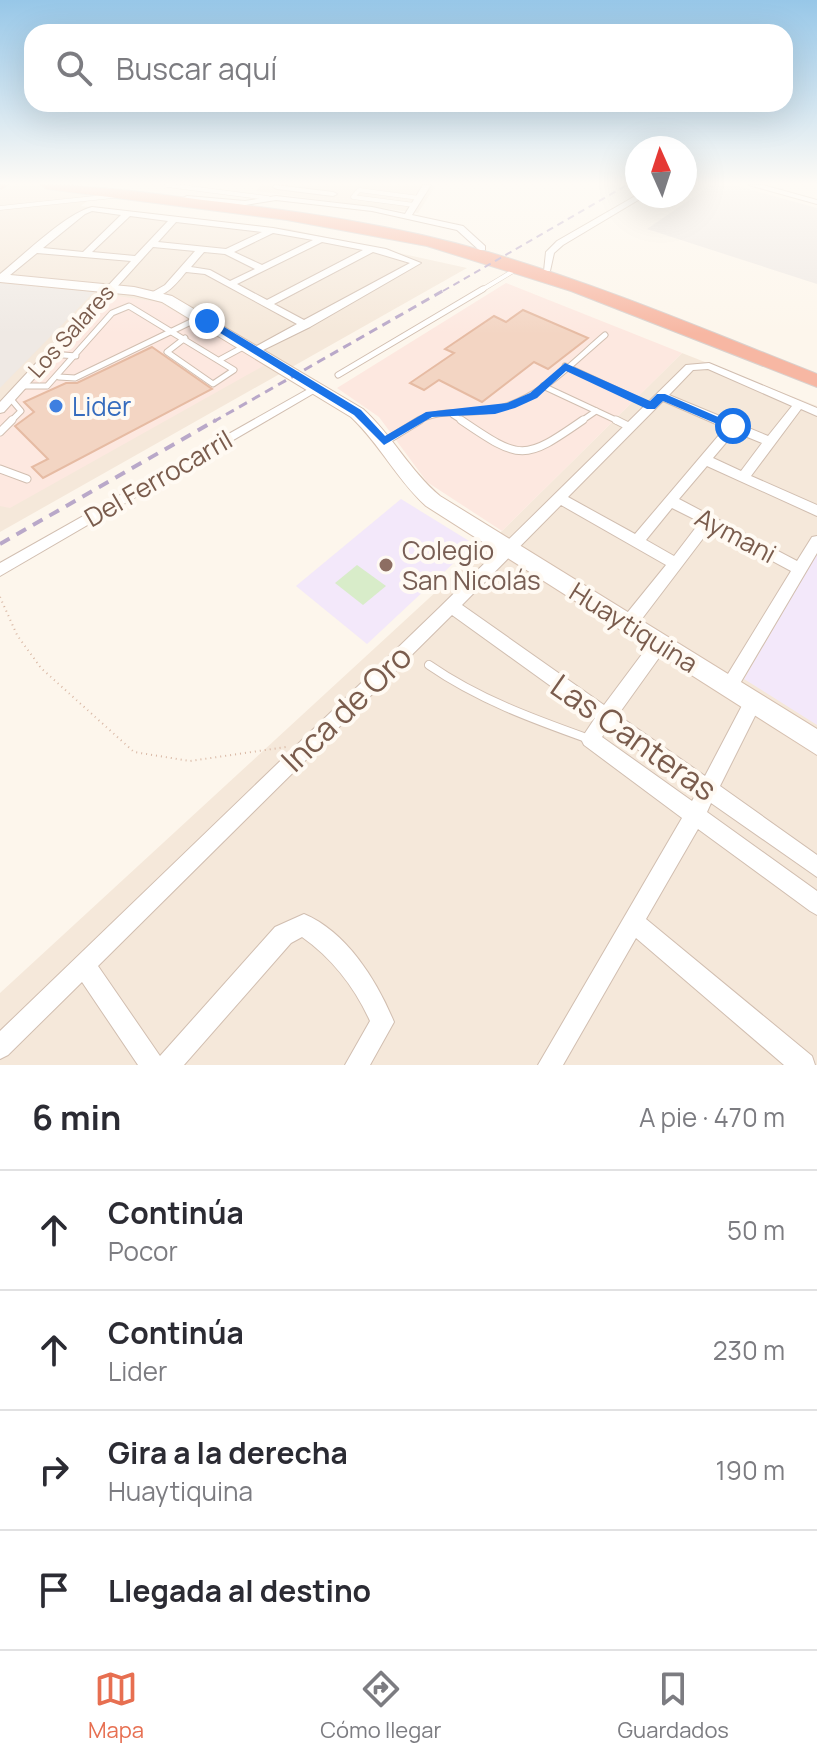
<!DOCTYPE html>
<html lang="es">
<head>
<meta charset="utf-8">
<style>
	:root { --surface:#fff; --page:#f2f2f3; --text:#2b2b33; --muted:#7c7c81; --line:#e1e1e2; --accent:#e76f51 }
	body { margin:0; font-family:Manrope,sans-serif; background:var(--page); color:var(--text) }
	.compass { position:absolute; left:625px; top:136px; width:72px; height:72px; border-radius:50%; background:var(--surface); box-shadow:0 8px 32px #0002; rotate:357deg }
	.stop { position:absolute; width:24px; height:24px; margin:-18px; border:6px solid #1a73e8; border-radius:50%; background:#fff }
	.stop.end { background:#1a73e8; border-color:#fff; box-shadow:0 2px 8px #0008 }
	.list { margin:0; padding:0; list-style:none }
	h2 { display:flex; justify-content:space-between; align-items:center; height:104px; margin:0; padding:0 32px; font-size:34px }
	h2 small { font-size:26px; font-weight:400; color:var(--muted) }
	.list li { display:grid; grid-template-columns:52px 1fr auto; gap:24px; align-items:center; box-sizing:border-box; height:120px; padding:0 32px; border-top:2px solid var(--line) }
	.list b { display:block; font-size:30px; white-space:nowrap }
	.list p { margin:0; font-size:26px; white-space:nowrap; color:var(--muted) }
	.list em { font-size:26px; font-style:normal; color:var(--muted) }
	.icon { flex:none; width:44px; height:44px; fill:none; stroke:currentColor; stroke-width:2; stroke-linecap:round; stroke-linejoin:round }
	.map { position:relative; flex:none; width:817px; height:1065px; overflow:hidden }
	.search { position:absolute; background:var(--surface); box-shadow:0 8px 32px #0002; left:24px; right:24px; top:24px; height:88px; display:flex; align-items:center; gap:20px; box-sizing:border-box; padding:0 28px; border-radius:24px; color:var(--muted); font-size:30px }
	.sheet { height:584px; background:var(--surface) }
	nav { display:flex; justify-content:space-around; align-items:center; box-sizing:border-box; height:112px; border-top:2px solid var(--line); background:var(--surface); font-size:22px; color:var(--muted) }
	nav a { display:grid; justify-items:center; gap:4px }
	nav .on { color:var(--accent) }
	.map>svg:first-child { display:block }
	.residential { fill:#f5e8da }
	.commercial { fill:#fde8e0 }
	.industrial { fill:#efe9e4 }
	.education { fill:#f3e8fa }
	.green { fill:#d8ecc9 }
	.building { fill:#f3d5c3; stroke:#e6bba3; stroke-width:2 }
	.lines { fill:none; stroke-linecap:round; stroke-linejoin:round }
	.lane-far3-casing { stroke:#d1beb0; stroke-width:5 }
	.lane-far2-casing { stroke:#d1beb0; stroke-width:7 }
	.lane-far1-casing { stroke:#d1beb0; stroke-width:9 }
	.lane-casing { stroke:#d1beb0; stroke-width:10 }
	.street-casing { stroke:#d1beb0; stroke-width:2 }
	.secondary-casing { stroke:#d6c0b0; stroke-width:2 }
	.highway-casing { stroke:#dad1cd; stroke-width:2 }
	.path { stroke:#d9b8a5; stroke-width:2; stroke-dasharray:1 4; stroke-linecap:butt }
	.lane-far3 { stroke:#fff; stroke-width:4 }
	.lane-far2 { stroke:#fff; stroke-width:5 }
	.lane-far1 { stroke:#fff; stroke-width:7 }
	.lane { stroke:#fff; stroke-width:8 }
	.street { fill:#fff; fill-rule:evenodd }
	.secondary { fill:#fff; fill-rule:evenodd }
	.highway { fill:#f7b7a3; fill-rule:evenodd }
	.rail-far2 { stroke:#b9a8c9; stroke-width:2; stroke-dasharray:7 5; stroke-linecap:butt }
	.rail-far1 { stroke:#b9a8c9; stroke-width:3; stroke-dasharray:9 6; stroke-linecap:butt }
	.rail { stroke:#b9a8c9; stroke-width:4; stroke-dasharray:11 8; stroke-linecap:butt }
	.route { fill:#1a73e8 }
	.shop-dot { fill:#3f7fe0; stroke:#fffaf3; stroke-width:3 }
	.education-dot { fill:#8d6e63; stroke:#fffaf3; stroke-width:3 }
	.labels { text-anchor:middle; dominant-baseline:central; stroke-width:8; stroke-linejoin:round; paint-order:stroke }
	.far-street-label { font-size:22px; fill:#7a5c4d; stroke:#fffaf3 }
	.shop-label { font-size:26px; fill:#366cbe; stroke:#fffaf3; text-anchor:start }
	.street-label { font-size:26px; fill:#7a5c4d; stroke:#fffaf3 }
	.education-label { font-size:26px; fill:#785e54; stroke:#fffaf3; text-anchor:start }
	.near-street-label { font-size:32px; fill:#7a5c4d; stroke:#fffaf3 }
</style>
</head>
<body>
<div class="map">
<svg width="817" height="1065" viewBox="0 0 817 1065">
	<rect width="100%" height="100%" fill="#fdf6ec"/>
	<g class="residential">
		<polygon points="0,185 44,185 98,192 81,206 289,229 467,268 0,532"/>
		<polygon points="261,185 436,185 418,213 256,191"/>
		<polygon points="682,353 817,406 817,1065 0,1065 0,993 502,531"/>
	</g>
	<g class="commercial">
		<polygon points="506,283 682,353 502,531 427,482 379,417 337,388"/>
		<polygon points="117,296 159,302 265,365 10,508 0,506 0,412 104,302"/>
	</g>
	<g class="industrial">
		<polygon points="711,185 734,185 817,208 817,284 647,229"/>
		<polygon points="0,283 94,292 0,388"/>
	</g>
	<g class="education">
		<polygon points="401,499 474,544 367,644 296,586"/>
		<polygon points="817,554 817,725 744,679"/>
	</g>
	<polygon class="green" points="357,565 386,586 363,605 335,583"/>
	<g class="building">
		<polygon points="523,310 588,338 548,369 534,362 482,402 439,380 424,390 410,383 454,353 445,349 494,316 506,322"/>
		<polygon points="152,347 212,389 43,478 32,467 48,459 15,426 34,412 24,402 66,383 77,383"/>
	</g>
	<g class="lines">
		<defs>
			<g id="lane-far3">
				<polyline points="167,185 268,198"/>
				<polyline points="414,205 353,197 359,190 419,198"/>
				<polyline points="0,208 113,196"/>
				<polyline points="480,291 518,268"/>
			</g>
			<g id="lane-far2">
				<polyline points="51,354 76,356"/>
				<polyline points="221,359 247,345"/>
				<polyline points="565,366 651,406"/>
				<polyline points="338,375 483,289"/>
				<polyline points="59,377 75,378 199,318"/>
				<polyline points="22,386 47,386 112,313 129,306 234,370 213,384 167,352 185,338"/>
				<polyline points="543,386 620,422"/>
				<polyline points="453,415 464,422"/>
				<polyline points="10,422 21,411 10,398"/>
				<path d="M416,422C441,407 469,416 496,409C540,399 572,363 605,335"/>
				<polyline points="580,422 596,411"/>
			</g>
			<g id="lane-far1">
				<path d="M461,420C521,461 524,461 583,420"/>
				<polyline points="616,420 630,427"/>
				<polyline points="0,432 12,420"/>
				<polyline points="384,442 420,420"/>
				<polyline points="0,469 27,479"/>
			</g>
			<path id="lane" d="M429,665C478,699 533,719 589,739"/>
			<g id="street">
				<polygon points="275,185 333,192 337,194 333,196 277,189 273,187"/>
				<polygon points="423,185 431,185 412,215 463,226 485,246 485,250 479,250 457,230 372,211 276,200 245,205 187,200 183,198 187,196 245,201 276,196 372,207 405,214"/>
				<polygon points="749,185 763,185 817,200 817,204"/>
				<polygon points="637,195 645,196 563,245 554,253 550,271 544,271 546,252 557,241"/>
				<path d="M92,207L273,228L386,249L421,263L310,327L257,353L252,350L253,348L297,324L205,274L186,272C177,283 166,297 151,297V293L165,285L195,251L153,247L4,412L0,413V402L131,261L37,253L4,280L0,281V274C24,255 65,214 92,207ZM92,211L121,215L83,252L43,248L85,214ZM130,216L168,221L135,256L92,252ZM176,222L262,232L226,249L158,242ZM273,233L313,240L262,265L234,252ZM322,242L363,250L267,300L237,284ZM204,252L225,254L255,269L230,281L210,270L191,267ZM373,252L410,263L304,320L274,304Z"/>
				<path d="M709,363L817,408V416L801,409L751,476L817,505V516L707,466L679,499L797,561L812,537L817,536V553L735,692L729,695L723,692L721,687L723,682L791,571L711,528L635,628L629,630L623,628L621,623L623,618L666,565L561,505L462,605L604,705L654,638L660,636L666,638L668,643L666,648L618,715L705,776L747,696L753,694L759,696L762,702L720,786L817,855V877L711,803L707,812L817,891V915L810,911L698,829L646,919L812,1056L815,1065H784L636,938L563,1065H538L682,818L584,745L581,739L595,718L452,615L98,966L160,1056L275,927L304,914C347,932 377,981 394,1022L370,1065H345L370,1021C355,988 332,958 302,937L291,943L184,1065H138L82,982L8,1055L0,1059V1031L439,608L686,365ZM708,369L792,406L768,436L669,395L693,370ZM663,401L725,428L635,534L568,497ZM735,432L762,443L741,471L713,458ZM672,508L700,522L674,556L646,540ZM608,728L697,792L692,801L602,737Z"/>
				<polygon points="317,384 323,387 321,389 0,576 0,563"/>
			</g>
			<path id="secondary" d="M0,274L134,287L172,296L363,409C392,435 410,471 440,496L817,729V755L426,506C397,480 380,444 351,417L162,302L134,295L0,282Z"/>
			<g id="highway">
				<polygon points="0,185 8,185 1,189"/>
				<path d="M40,185C95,185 149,193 203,200C299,211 395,225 488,252C600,285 708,331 817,374V387L571,291L427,246L287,220L47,189Z"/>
			</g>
		</defs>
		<use href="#lane-far3" class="lane-far3-casing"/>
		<use href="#lane-far2" class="lane-far2-casing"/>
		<use href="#lane-far1" class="lane-far1-casing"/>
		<use href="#lane" class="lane-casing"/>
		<use href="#street" class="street-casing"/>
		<use href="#secondary" class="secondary-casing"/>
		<use href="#highway" class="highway-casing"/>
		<polyline class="path" points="0,597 17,635 41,668 134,752 190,761 286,747"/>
		<use href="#lane-far3" class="lane-far3"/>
		<use href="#lane-far2" class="lane-far2"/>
		<use href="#lane-far1" class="lane-far1"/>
		<use href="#lane" class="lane"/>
		<use href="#street" class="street"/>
		<use href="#secondary" class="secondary"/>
		<use href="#highway" class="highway"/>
		<polyline class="rail-far2" points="443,291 627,185"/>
		<polyline class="rail-far1" points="213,422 446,289"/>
		<polyline class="rail" points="0,544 216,420"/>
	</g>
	<linearGradient id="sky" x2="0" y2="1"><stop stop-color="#97c7e8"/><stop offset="0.55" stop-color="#fefbf6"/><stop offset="1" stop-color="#fefbf6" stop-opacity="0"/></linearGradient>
	<rect width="817" height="334" fill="url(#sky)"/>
	<polygon class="route" points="204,319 211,319 361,410 385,436 426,412 507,403 530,393 565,363 650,401 657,394 665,394 739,426 729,429 663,401 655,409 647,409 566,371 537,398 515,408 495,414 432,417 384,445 354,415 204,323"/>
	<circle class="shop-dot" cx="56" cy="406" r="8"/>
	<circle class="education-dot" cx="386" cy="565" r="8"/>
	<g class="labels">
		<g class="far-street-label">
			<text transform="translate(71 331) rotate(-48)">Los Salares</text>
		</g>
		<g class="shop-label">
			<text x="72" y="406">Lider</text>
		</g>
		<g class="street-label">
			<text transform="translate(158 478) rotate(-30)">Del Ferrocarril</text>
			<text transform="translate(736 535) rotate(28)">Aymani</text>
			<text transform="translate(634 627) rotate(32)">Huaytiquina</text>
		</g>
		<g class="education-label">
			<text x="402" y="550">Colegio<tspan x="402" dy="30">San Nicolás</tspan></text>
		</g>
		<g class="near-street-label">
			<text transform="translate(346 708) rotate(-44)">Inca de Oro</text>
			<text transform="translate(634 737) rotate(35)">Las Canteras</text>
		</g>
	</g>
</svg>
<svg class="compass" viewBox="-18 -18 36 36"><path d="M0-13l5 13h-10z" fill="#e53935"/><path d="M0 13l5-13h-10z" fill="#7c7c81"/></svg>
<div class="stop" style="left:733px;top:426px"></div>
<div class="stop end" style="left:207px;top:321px"></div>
<div class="search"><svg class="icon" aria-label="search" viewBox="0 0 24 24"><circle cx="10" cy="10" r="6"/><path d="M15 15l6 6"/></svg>Buscar aquí</div>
</div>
<section class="sheet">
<h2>6 min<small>A pie · 470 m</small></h2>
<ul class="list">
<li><svg class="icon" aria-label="ahead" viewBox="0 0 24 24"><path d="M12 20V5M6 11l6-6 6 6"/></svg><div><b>Continúa</b><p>Pocor</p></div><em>50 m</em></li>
<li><svg class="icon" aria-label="ahead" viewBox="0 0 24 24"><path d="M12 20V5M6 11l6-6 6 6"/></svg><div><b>Continúa</b><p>Lider</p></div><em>230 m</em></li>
<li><svg class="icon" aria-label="right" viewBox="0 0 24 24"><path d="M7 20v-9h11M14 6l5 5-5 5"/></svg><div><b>Gira a la derecha</b><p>Huaytiquina</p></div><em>190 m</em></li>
<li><svg class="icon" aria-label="arrive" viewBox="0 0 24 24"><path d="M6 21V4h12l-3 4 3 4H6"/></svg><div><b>Llegada al destino</b></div></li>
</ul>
</section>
<nav>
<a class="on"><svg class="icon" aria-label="map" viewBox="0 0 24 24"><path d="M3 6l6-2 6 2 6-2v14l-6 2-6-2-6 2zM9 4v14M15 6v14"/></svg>Mapa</a>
<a><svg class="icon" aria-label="directions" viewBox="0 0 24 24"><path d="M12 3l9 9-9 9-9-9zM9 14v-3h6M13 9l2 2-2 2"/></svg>Cómo llegar</a>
<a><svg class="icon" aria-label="saved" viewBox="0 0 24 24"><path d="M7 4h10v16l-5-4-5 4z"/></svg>Guardados</a>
</nav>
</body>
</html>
